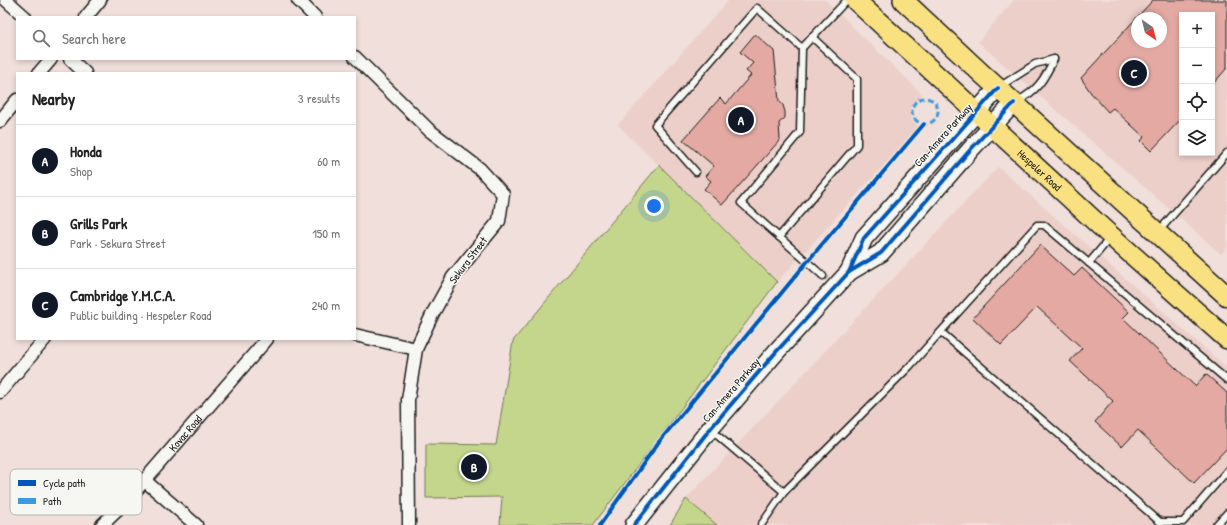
<!DOCTYPE html>
<html lang="en">
<head>
<meta charset="utf-8">
<style>
	:root { --surface:#fff; --page:#f2f2f2; --text:#222; --muted:#767676; --line:#e0e0e0; --accent:#111827 }
	body { margin:0; font-family:"Patrick Hand",sans-serif; background:var(--page); color:var(--text) }
	.controls { position:absolute; right:12px; top:12px; display:grid; overflow:hidden; border-radius:0px; box-shadow:0 2px 6px #0003 }
	.controls button { width:36px; height:36px; display:grid; place-items:center; padding:0; border:0; border-bottom:1px solid var(--line); background:var(--surface); color:var(--text); font:20px sans-serif }
	.compass { position:absolute; left:1131px; top:12px; width:36px; height:36px; border-radius:50%; background:var(--surface); box-shadow:0 2px 6px #0003; rotate:145deg }
	.you { position:absolute; left:654px; top:206px; width:14px; height:14px; margin:-10px; border:3px solid #fff; border-radius:50%; background:#1a73e8; box-shadow:0 0 0 6px #1a73e833 }
	.badge { display:grid; place-items:center; width:26px; height:26px; border-radius:50%; background:var(--accent); color:#fff; font-size:13px; font-weight:700 }
	.pin { position:absolute; translate:-50% -50%; border:2px solid #fff; box-shadow:0 1px 4px #0006 }
	.list { margin:0; padding:0; list-style:none }
	h2 { display:flex; justify-content:space-between; align-items:center; height:52px; margin:0; padding:0 16px; font-size:17px }
	h2 small { font-size:13px; font-weight:400; color:var(--muted) }
	.list li { display:grid; grid-template-columns:26px 1fr auto; gap:12px; align-items:center; box-sizing:border-box; height:72px; padding:0 16px; border-top:1px solid var(--line) }
	.list b { display:block; font-size:15px; white-space:nowrap }
	.list p { margin:0; font-size:13px; white-space:nowrap; color:var(--muted) }
	.list em { font-size:13px; font-style:normal; color:var(--muted) }
	.icon { flex:none; width:22px; height:22px; fill:none; stroke:currentColor; stroke-width:2; stroke-linecap:round; stroke-linejoin:round }
	.map { position:relative; flex:none; width:1227px; height:525px; overflow:hidden }
	.search { position:absolute; background:var(--surface); box-shadow:0 2px 6px #0003; left:16px; top:16px; width:340px; height:44px; display:flex; align-items:center; gap:10px; box-sizing:border-box; padding:0 14px; border-radius:0px; color:var(--muted); font-size:15px }
	.panel { position:absolute; background:var(--surface); box-shadow:0 2px 6px #0003; left:16px; top:72px; width:340px; height:268px; border-radius:0px }
	.map>svg:first-child { display:block }
	.built { fill:#eccfc9; fill-rule:evenodd }
	.green { fill:#c4d68b; stroke:#707954 }
	.building { fill:#e3a9a2; stroke:#1c1c1c; fill-rule:evenodd }
	.lines { fill:none; stroke-linecap:round; stroke-linejoin:round }
	.lane-casing { stroke:#1c1c1c; stroke-width:9 }
	.street-casing { stroke:#1c1c1c; stroke-width:15 }
	.secondary-casing { stroke:#1c1c1c; stroke-width:20 }
	.primary-casing { stroke:#1c1c1c; stroke-width:22 }
	.lane { stroke:#f6f6f2; stroke-width:6 }
	.street { stroke:#f6f6f2; stroke-width:12 }
	.secondary { stroke:#f6f6f2; stroke-width:17 }
	.primary { stroke:#f9e181; stroke-width:19 }
	.quiet { stroke:#3c9bdf; stroke-width:3; stroke-dasharray:6 3; stroke-linecap:butt }
	.cycleway-casing { stroke:#f6f6f2; stroke-width:6 }
	.cycleway { stroke:#0057b8; stroke-width:4 }
	.labels { text-anchor:middle; dominant-baseline:central; stroke-width:3; stroke-linejoin:round; paint-order:stroke }
	.street-label { font-size:11px; fill:#1c1c1c; stroke:#f6f6f2 }
	.key { fill:#f6f6f2; stroke:#b5b5b2; stroke-width:1 }
	.key-label { font-size:11px; fill:#1c1c1c }
</style>
</head>
<body>
<div class="map">
<svg width="1227" height="525" viewBox="0 0 1227 525">
	<rect width="100%" height="100%" fill="#f0dfda"/>
	<filter id="ink" filterUnits="userSpaceOnUse"><feTurbulence type="fractalNoise" baseFrequency=".025" numOctaves="2"/><feDisplacementMap in="SourceGraphic" scale="8" xChannelSelector="R" yChannelSelector="G"/><feConvolveMatrix kernelMatrix="1 2 1 2 8 2 1 2 1" color-interpolation-filters="sRGB"/></filter>
	<g filter="url(#ink)">
		<g class="built">
			<polygon points="729,0 825,0 922,94 910,108 912,121 919,127 777,282 618,125"/>
			<path d="M1014,0H1227V247L1221,254L978,42ZM1182,15H1212V153H1182ZM1137,18H1161V42H1137Z"/>
			<polygon points="998,167 1227,368 1227,525 717,525 686,499"/>
		</g>
		<g class="green">
			<polygon points="659,165 777,282 593,525 500,525 502,497 426,498 426,444 496,445 513,341"/>
			<polygon points="686,499 717,525 670,525"/>
		</g>
		<g class="building">
			<path d="M1153,0H1227V68L1212,85V15H1182V118L1151,151L1141,141L1144,137L1113,108L1108,112L1091,93L1081,78ZM1137,18H1161V42H1137Z"/>
			<polygon points="755,34 774,51 779,101 783,105 785,112 785,118 779,123 780,140 722,205 704,189 711,181 705,176 714,166 683,140 720,98 726,104 751,75 746,71 753,63 740,52"/>
			<polygon points="1040,245 1074,276 1082,268 1129,312 1123,318 1195,386 1206,374 1227,393 1227,448 1194,483 1138,430 1122,447 1095,422 1113,401 1070,361 1082,348 1037,307 1001,345 973,318"/>
		</g>
		<g class="lines">
			<defs>
				<g id="lane">
					<polyline points="802,48 847,0"/>
					<polyline points="999,87 1035,64 1054,59"/>
					<path d="M1016,102C1037,91 1044,80 1054,59"/>
					<polyline points="696,172 655,125 757,8 802,48 800,132 741,203 823,276"/>
					<polyline points="1158,232 1227,153"/>
					<polyline points="779,237 857,145 857,79 812,37"/>
					<polyline points="1089,263 1110,238"/>
					<polyline points="941,332 1160,522 1183,522 1227,471"/>
					<polyline points="711,430 784,492 761,525"/>
					<polyline points="784,492 909,367 1037,225 1044,225 1227,380"/>
					<polyline points="1216,525 1227,513"/>
				</g>
				<g id="street">
					<polyline points="6,0 25,17"/>
					<polyline points="298,0 315,17"/>
					<polyline points="86,17 100,0"/>
					<polyline points="355,57 429,130 480,169 503,194 499,221 453,277 433,313 416,349 408,400 409,525"/>
					<polyline points="70,59 85,73"/>
					<polyline points="39,73 51,59"/>
					<polyline points="0,121 17,100"/>
					<polyline points="355,335 416,349"/>
					<polyline points="0,392 45,339"/>
					<polyline points="144,480 196,525"/>
					<path id="s1" d="M102,525L124,504L267,339"/>
				</g>
				<g id="secondary">
					<polyline points="849,272 864,238 998,88"/>
					<polyline points="634,525 710,429 776,352 849,272 881,253 971,149 1014,103"/>
				</g>
				<g id="primary">
					<path id="s2" d="M855,0L1111,236L1227,339"/>
					<polyline points="903,0 980,72 1227,296"/>
				</g>
			</defs>
			<use href="#lane" class="lane-casing"/>
			<use href="#street" class="street-casing"/>
			<use href="#secondary" class="secondary-casing"/>
			<use href="#primary" class="primary-casing"/>
			<use href="#lane" class="lane"/>
			<use href="#street" class="street"/>
			<use href="#secondary" class="secondary"/>
			<use href="#primary" class="primary"/>
			<circle class="quiet" cx="925" cy="111" r="13"/>
			<defs>
				<g id="cycleway">
					<polyline points="849,272 864,238 998,88"/>
					<polyline points="600,525 658,443 807,262 924,124"/>
					<polyline points="634,525 710,429 776,352 849,272 881,253 971,149 1014,103"/>
				</g>
			</defs>
			<use href="#cycleway" class="cycleway-casing"/>
			<use href="#cycleway" class="cycleway"/>
		</g>
	</g>
	<g class="labels">
		<g class="street-label">
			<text transform="translate(943 135) rotate(-48)">Can-Amera Parkway</text>
			<text stroke="none"><textPath href="#s2" startOffset="251">Hespeler Road</textPath></text>
			<text transform="translate(468 260) rotate(-53)">Sekura Street</text>
			<text transform="translate(731 390) rotate(-49)">Can-Amera Parkway</text>
			<text stroke="none"><textPath href="#s1" startOffset="124">Kovac Road</textPath></text>
		</g>
	</g>
	<rect x="10" y="469" width="132" height="46" rx="6" class="key"/>
	<rect x="18" y="480" width="18" height="6" fill="#0057b8"/>
	<rect x="18" y="498" width="18" height="6" fill="#3c9bdf"/>
	<g class="key-label">
		<text x="43" y="487">Cycle path</text>
		<text x="43" y="505">Path</text>
	</g>
</svg>
<div class="controls">
<button>+</button>
<button>−</button>
<button><svg class="icon" aria-label="locate" viewBox="0 0 24 24"><circle cx="12" cy="12" r="6"/><path d="M12 2v4M12 18v4M2 12h4M18 12h4"/></svg></button>
<button><svg class="icon" aria-label="layers" viewBox="0 0 24 24"><path d="M12 4l9 5-9 5-9-5zM3 14l9 5 9-5"/></svg></button>
</div>
<svg class="compass" viewBox="-18 -18 36 36"><path d="M0-13l5 13h-10z" fill="#e53935"/><path d="M0 13l5-13h-10z" fill="#767676"/></svg>
<div class="you"></div>
<div class="pin badge" style="left:741px;top:120px">A</div>
<div class="pin badge" style="left:474px;top:467px">B</div>
<div class="pin badge" style="left:1134px;top:73px">C</div>
<div class="search"><svg class="icon" aria-label="search" viewBox="0 0 24 24"><circle cx="10" cy="10" r="6"/><path d="M15 15l6 6"/></svg>Search here</div>
<section class="panel">
<h2>Nearby<small>3 results</small></h2>
<ul class="list">
<li><span class="badge">A</span><div><b>Honda</b><p>Shop</p></div><em>60 m</em></li>
<li><span class="badge">B</span><div><b>Grills Park</b><p>Park · Sekura Street</p></div><em>150 m</em></li>
<li><span class="badge">C</span><div><b>Cambridge Y.M.C.A.</b><p>Public building · Hespeler Road</p></div><em>240 m</em></li>
</ul>
</section>
</div>
</body>
</html>
